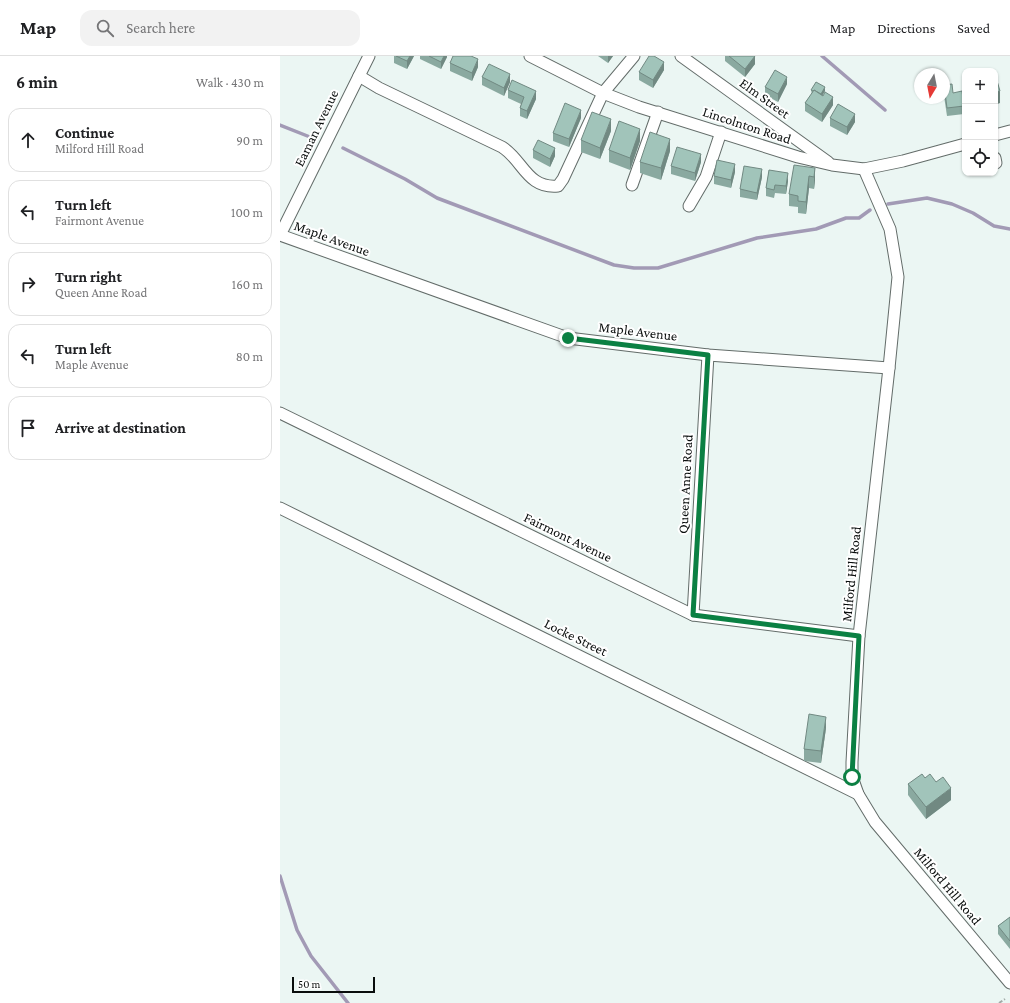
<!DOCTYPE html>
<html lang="en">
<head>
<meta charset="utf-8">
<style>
	:root { --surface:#fff; --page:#f2f2f2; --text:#202124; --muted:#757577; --line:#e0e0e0 }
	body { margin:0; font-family:"Crimson Pro",serif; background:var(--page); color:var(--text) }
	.controls { position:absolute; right:12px; top:12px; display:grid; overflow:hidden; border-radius:8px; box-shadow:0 1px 3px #0004 }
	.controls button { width:36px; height:36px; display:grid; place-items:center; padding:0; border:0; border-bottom:1px solid var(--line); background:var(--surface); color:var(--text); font:20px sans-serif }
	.compass { position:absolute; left:634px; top:12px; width:36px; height:36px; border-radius:50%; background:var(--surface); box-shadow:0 1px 3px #0004; rotate:190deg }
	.scale { position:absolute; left:12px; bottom:10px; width:83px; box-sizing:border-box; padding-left:4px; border:2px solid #090d0c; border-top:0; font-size:11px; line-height:14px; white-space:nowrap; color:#090d0c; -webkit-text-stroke:3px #fff; paint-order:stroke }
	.stop { position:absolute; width:12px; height:12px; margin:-9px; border:3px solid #0b8043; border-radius:50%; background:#fff }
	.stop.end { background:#0b8043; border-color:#fff; box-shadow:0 1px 4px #0008 }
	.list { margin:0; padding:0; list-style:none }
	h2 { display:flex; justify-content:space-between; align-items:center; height:52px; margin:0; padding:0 16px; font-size:17px }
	h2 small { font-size:13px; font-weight:400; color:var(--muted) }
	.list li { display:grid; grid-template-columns:26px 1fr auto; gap:12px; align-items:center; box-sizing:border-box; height:64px; margin:0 8px 8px; padding:0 8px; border:1px solid var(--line); border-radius:12px }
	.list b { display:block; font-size:15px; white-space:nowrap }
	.list p { margin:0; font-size:13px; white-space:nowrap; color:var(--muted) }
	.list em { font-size:13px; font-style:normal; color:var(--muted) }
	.icon { flex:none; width:22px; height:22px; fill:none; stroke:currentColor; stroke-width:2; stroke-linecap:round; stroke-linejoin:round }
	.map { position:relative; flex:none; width:730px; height:947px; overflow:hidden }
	header { display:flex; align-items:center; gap:24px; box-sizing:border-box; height:56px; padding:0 20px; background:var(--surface); border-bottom:1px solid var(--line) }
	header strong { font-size:19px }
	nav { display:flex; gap:22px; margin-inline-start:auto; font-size:14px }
	.search { width:280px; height:36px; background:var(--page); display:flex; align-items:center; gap:10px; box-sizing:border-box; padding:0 14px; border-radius:12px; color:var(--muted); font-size:15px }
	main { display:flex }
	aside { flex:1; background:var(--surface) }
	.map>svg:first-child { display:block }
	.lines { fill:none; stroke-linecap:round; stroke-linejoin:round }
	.stream { stroke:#a29ab5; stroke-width:3.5 }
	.minor-casing { stroke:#636c69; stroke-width:13 }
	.path { stroke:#a1aaa7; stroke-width:2; stroke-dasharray:4 2; stroke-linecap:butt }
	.minor { stroke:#fff; stroke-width:11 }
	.wall { fill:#8aa9a0 }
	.shaded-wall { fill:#718982 }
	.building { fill:#a1c4ba; stroke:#718982 }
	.route { stroke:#0b8043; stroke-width:5 }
	.labels { text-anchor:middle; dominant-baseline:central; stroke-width:4; stroke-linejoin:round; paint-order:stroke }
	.street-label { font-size:14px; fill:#090d0c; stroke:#fff }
</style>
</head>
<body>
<header>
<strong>Map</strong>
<div class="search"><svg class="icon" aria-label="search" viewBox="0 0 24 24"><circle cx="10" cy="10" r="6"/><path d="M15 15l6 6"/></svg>Search here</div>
<nav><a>Map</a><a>Directions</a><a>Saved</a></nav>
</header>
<main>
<aside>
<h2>6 min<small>Walk · 430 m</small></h2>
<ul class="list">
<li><svg class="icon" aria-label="ahead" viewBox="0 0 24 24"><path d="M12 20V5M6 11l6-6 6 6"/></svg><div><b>Continue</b><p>Milford Hill Road</p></div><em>90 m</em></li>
<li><svg class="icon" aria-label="left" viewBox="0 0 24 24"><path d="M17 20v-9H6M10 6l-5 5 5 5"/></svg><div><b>Turn left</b><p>Fairmont Avenue</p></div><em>100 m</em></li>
<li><svg class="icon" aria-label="right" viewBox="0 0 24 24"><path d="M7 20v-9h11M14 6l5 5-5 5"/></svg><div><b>Turn right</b><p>Queen Anne Road</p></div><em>160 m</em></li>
<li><svg class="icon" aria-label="left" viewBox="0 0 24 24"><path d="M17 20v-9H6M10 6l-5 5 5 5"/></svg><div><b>Turn left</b><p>Maple Avenue</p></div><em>80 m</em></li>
<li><svg class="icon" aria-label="arrive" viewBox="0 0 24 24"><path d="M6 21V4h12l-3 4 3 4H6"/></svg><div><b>Arrive at destination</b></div></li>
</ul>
</aside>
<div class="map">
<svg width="730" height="947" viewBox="0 0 730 947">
	<rect width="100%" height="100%" fill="#ebf6f3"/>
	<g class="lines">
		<g class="stream">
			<polyline points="542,0 605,54"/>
			<polyline points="0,69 30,81"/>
			<polyline points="63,92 125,123 157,142 334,209 354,212 378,212 477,182 536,173 566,162 579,162 590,154"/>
			<polyline points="608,148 647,142 672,148 693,157 714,170 730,173"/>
			<polyline points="0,820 17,874 31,900 68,947"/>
		</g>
		<defs>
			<g id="minor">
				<polyline points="89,0 79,20 0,179 288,282 428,299 609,312"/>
				<polyline points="250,0 323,37 359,51 518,101 552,109 584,113 623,105 685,88"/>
				<polyline points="401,0 548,106"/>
				<path d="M79,20L99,32L222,91C243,104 247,133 278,130L283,123L323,37L354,0"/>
				<polyline points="715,79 730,75"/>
				<polyline points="715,102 716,107"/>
				<polyline points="584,113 610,173 618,221 609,312 579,580 572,706 572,721 578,738 595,766 730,927"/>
				<polyline points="352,129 378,56"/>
				<polyline points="409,150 426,121 441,76"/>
				<polyline points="0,357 413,559 579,580"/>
				<polyline points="0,452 578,738"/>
				<polyline points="413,559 428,299"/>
			</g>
		</defs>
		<use href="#minor" class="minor-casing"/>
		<polyline class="path" points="719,947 725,943"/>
		<use href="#minor" class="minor"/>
	</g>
	<g class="wall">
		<polygon points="114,0 134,0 127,13 114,7"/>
		<polygon points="140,0 167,0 167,1 161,13 140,3"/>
		<polygon points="318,0 333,0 328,7"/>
		<polygon points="445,0 475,0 475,8 465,21 445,5"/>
		<polygon points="170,7 198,11 192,25 170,15"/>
		<polygon points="384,14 373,32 359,24 359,16"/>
		<polygon points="202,21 230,26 224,40 202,29"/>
		<polygon points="507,28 498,46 485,39 485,31"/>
		<polygon points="664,29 673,37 684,50 684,58 667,60 664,40"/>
		<polygon points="228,34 256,43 247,63 240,60 240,52 241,48 228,42"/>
		<polygon points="531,34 545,35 542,40 553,49 542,66 525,55 525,47 532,38"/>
		<polygon points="301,62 289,91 273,85 273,77"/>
		<polygon points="550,62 575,66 567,79 550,70"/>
		<polygon points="331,75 320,103 301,96 301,84"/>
		<polygon points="360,85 350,114 329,106 329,94"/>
		<polygon points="253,94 275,100 270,111 253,102"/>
		<polygon points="390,95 381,124 360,117 360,106"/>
		<polygon points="421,106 415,125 391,118 391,110"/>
		<polygon points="535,112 535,124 534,133 529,132 526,158 518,157 518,151 509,150 509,138"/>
		<polygon points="489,114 508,125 506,138 495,137 494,142 486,140 486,132"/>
		<polygon points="455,116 451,132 434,128 434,120"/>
		<polygon points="482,121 477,144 460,141 460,133"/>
		<polygon points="546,672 541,707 524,705 524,693"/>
		<polygon points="645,722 671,744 646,763 628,739 628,728"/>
		<polygon points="730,861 730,893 718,878 718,870"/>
	</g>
	<g class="shaded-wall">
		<polygon points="130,0 134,0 127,13 127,5"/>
		<polygon points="164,0 167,0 167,1 161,13 161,6"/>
		<polygon points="328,0 333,0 328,7"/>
		<polygon points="475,0 475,8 465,21 465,13"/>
		<polygon points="198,3 198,11 192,25 192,17"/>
		<polygon points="384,6 384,14 373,32 373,24"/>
		<polygon points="230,18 230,26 224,40 224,32"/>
		<polygon points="507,21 507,28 498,46 498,38"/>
		<polygon points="545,31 545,35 540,43 540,39"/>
		<polygon points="256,35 256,43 247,63 247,55"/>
		<polygon points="720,35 720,47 715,49 715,37"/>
		<polygon points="553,41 553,49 542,66 542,58"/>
		<polygon points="301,54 301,62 289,91 289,83"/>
		<polygon points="575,58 575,66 567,79 567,71"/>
		<polygon points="331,63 331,75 320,103 320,92"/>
		<polygon points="360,73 360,85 350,114 350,102"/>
		<polygon points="390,83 390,95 381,124 381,112"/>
		<polygon points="275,92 275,100 270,111 270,103"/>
		<polygon points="421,98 421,106 415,125 415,117"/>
		<polygon points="455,108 455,116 451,132 451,124"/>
		<polygon points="535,112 535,124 534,133 534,121"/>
		<polygon points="482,113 482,121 477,144 477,137"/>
		<polygon points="508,117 508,125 506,138 506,130"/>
		<polygon points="529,120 529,132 526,158 526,146"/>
		<polygon points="546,661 546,672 541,707 541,695"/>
		<polygon points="671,732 671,744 646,763 646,751"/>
	</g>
	<g class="building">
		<polygon points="116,0 130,0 127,5"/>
		<polygon points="149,0 164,0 161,6"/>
		<polygon points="173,0 191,0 198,3 192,17 170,7"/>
		<polygon points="369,0 374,0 384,6 373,24 359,16"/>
		<polygon points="449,0 475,0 465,13"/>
		<polygon points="209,8 230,18 224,32 202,21"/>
		<polygon points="495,14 507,21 498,38 485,31"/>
		<polygon points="715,18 720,35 715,37"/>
		<polygon points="232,24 256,35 247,55 240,52 244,41 228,34"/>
		<polygon points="536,26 545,31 541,38 534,34 533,35 531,34"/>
		<polygon points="672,28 673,37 682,35 684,50 667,52 664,29"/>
		<polygon points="534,34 543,40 545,36 553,41 542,58 525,47"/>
		<polygon points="285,47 301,54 289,83 273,77"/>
		<polygon points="558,48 575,58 567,71 550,62"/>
		<polygon points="312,56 331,63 320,92 301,84"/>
		<polygon points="339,65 360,73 350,102 329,94"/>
		<polygon points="370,76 390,83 381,112 360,106"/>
		<polygon points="258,84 275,92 270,103 253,94"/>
		<polygon points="397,91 421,98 415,117 391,110"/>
		<polygon points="437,104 455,108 451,124 434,120"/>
		<polygon points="514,109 535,112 534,121 529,120 526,146 518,145 518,140 509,138"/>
		<polygon points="464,110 482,113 477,137 460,133"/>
		<polygon points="489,114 508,117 506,130 495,129 494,134 486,132"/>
		<polygon points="529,658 546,661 541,695 524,693"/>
		<polygon points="642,718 645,722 650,718 656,726 663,721 671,732 646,751 628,728"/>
		<polygon points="730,861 730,885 718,870"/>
	</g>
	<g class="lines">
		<polyline class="route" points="288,282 428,299 413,559 579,580 572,721"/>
	</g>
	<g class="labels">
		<g class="street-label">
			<text transform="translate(485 42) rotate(36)">Elm Street</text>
			<text transform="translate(467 69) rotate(18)">Lincolnton Road</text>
			<text transform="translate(36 72) rotate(-64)">Eaman Avenue</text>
			<text transform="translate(52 182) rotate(20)">Maple Avenue</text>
			<text transform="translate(358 275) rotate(7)">Maple Avenue</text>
			<text transform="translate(405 428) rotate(-87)">Queen Anne Road</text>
			<text transform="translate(288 481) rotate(26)">Fairmont Avenue</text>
			<text transform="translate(571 518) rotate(-84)">Milford Hill Road</text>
			<text transform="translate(296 581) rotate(26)">Locke Street</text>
			<text transform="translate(668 830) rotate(50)">Milford Hill Road</text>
		</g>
	</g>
</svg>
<div class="controls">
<button>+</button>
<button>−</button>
<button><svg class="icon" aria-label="locate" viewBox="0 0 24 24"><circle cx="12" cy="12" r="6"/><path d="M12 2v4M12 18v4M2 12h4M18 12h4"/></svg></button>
</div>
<svg class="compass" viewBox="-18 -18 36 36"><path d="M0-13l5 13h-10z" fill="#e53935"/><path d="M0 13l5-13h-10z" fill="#757577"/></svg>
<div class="scale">50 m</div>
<div class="stop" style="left:572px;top:721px"></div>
<div class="stop end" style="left:288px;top:282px"></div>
</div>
</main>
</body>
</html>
